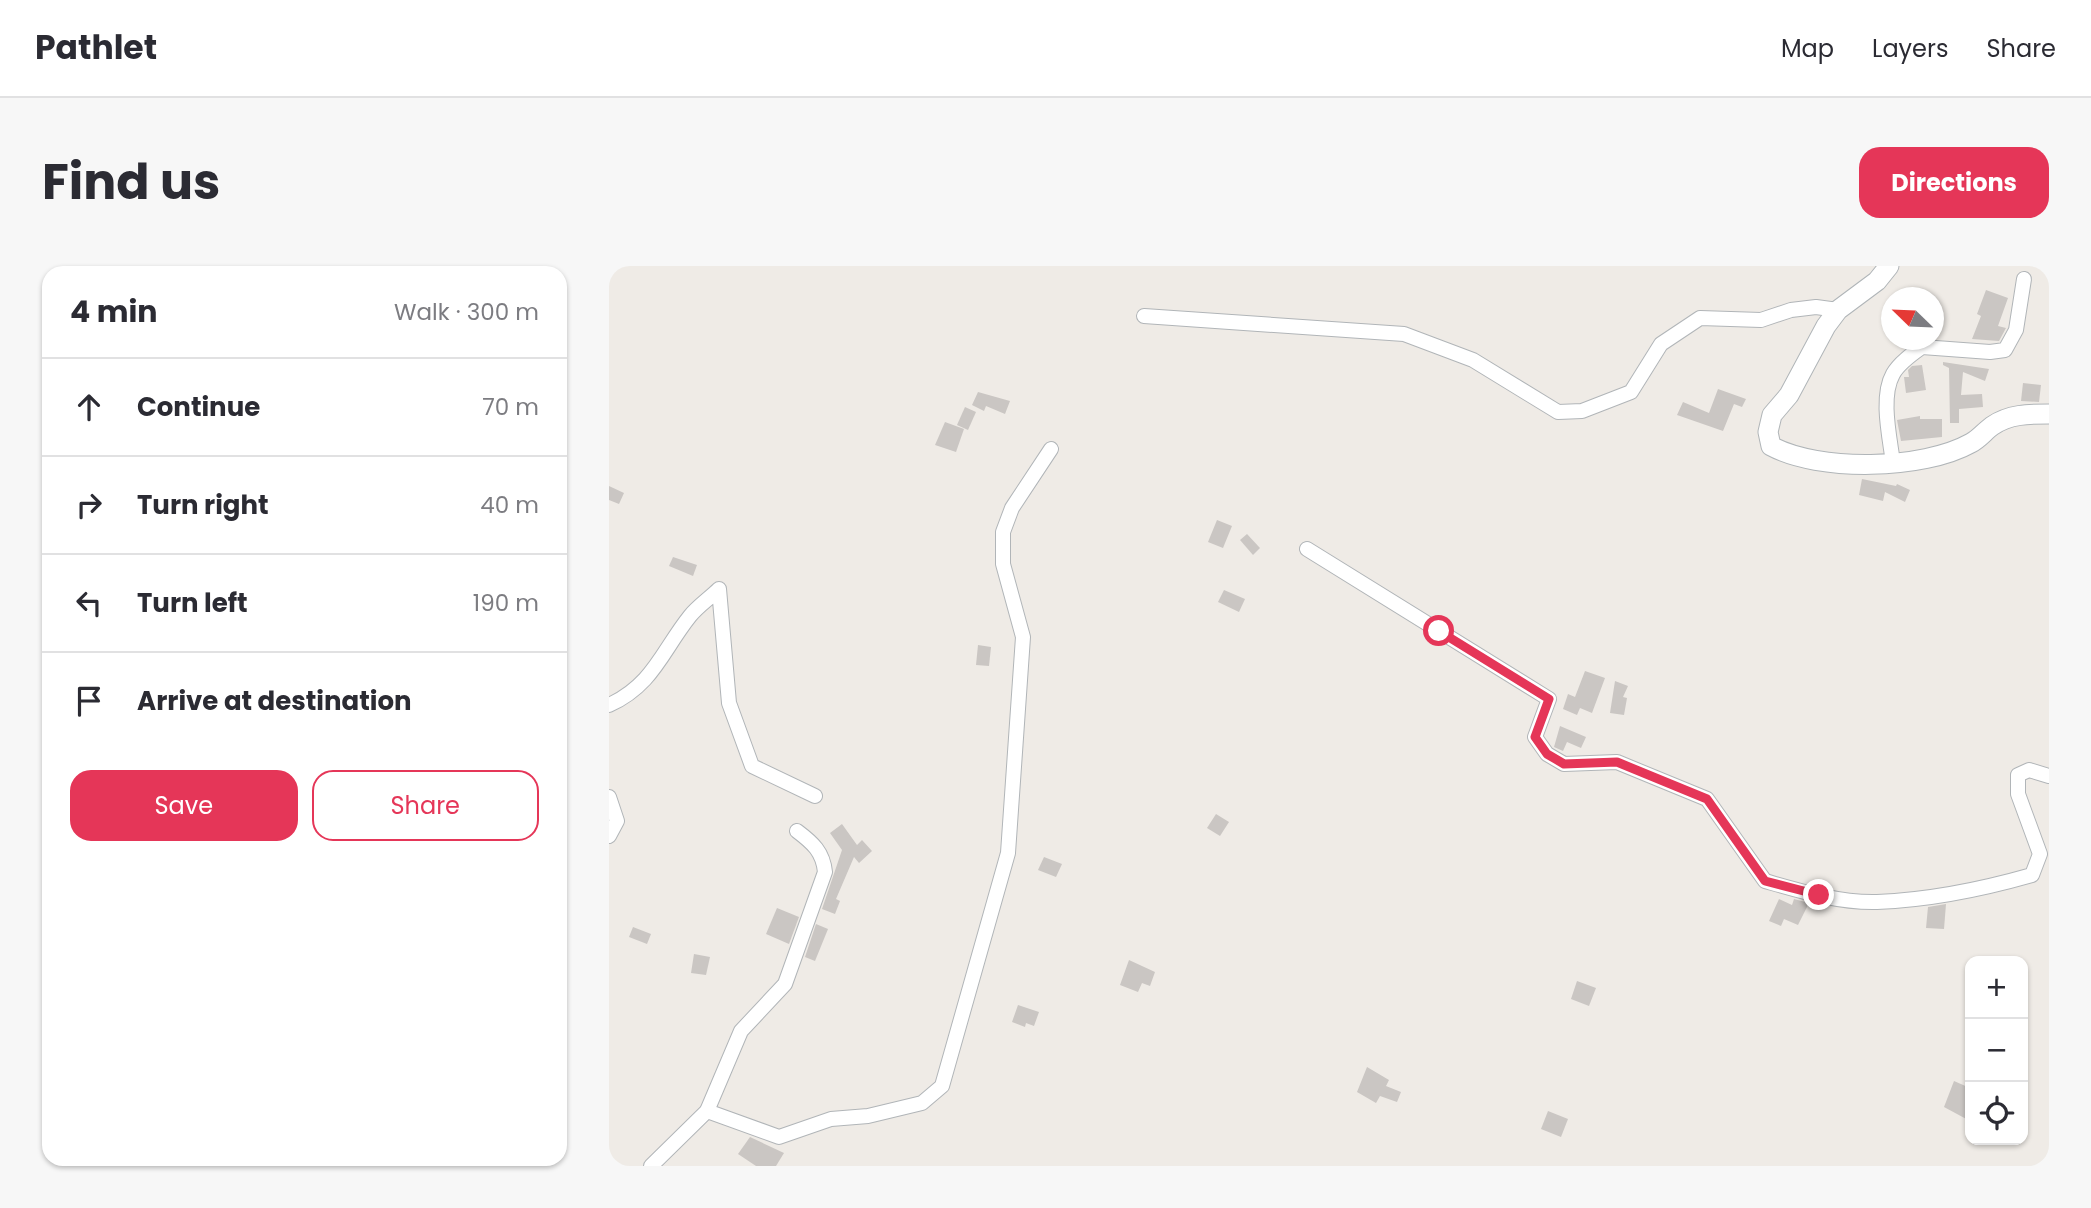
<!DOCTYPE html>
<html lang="en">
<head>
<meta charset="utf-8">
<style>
	:root { --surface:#fff; --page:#f7f7f7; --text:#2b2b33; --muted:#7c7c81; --line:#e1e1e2; --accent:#e53658 }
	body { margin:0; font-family:Poppins,sans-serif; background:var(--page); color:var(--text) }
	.controls { position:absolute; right:21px; bottom:21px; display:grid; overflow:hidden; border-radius:14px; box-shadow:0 2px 5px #0004 }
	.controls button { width:63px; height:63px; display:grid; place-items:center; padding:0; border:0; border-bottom:2px solid var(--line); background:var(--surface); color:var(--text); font:35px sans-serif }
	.compass { position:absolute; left:1272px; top:21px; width:63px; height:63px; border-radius:50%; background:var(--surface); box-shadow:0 2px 5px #0004; rotate:293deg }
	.stop { position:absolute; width:21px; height:21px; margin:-16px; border:5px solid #e53658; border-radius:50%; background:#fff }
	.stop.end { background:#e53658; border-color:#fff; box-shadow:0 2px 7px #0008 }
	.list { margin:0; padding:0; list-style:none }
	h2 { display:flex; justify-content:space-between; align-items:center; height:91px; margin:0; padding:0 28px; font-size:30px }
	h2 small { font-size:23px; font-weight:400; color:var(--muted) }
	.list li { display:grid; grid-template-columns:46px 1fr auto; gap:21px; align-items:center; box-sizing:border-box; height:98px; padding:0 28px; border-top:2px solid var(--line) }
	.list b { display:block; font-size:26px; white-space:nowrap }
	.list em { font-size:23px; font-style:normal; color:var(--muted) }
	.actions { display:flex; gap:14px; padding:21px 28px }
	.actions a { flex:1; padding:16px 0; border:2px solid var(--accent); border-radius:21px; text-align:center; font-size:24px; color:var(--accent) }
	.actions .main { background:var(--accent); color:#fff }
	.icon { flex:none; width:38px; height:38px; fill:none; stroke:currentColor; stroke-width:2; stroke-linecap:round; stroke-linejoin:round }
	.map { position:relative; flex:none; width:1440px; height:900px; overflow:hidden; border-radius:21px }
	header { display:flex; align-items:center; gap:42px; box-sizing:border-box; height:98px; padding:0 35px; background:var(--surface); border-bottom:2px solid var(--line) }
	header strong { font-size:33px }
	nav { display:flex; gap:38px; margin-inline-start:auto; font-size:24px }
	.intro { display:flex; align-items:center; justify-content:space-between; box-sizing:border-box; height:168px; padding:0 42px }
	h1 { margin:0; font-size:49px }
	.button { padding:18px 32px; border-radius:21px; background:var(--accent); color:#fff; font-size:24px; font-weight:700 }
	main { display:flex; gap:42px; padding:0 42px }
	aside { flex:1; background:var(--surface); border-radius:21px; box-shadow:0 2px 5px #0004 }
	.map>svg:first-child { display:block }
	.building { fill:#cac6c3 }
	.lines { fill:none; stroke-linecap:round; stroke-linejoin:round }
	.street-casing { stroke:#b1b5b8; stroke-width:16 }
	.secondary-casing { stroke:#b0b5b8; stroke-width:21 }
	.street { stroke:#fff; stroke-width:14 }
	.secondary { stroke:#fff; stroke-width:19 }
	.route { stroke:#e53658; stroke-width:9 }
</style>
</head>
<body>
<header>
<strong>Pathlet</strong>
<nav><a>Map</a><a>Layers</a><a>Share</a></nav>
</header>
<div class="intro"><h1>Find us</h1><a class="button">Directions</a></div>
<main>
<aside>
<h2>4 min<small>Walk · 300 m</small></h2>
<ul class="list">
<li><svg class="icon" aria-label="ahead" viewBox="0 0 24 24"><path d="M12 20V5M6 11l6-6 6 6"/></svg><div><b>Continue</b></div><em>70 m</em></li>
<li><svg class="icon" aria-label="right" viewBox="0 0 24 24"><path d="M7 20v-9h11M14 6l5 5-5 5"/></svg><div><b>Turn right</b></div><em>40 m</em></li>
<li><svg class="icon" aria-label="left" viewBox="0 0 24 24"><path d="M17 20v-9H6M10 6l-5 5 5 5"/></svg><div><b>Turn left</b></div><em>190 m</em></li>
<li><svg class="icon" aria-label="arrive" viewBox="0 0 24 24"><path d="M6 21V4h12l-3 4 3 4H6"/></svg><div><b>Arrive at destination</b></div></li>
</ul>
<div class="actions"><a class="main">Save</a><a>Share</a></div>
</aside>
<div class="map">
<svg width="1440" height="900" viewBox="0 0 1440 900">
	<rect width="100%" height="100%" fill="#efebe6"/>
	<g class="building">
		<polygon points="1377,24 1399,32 1389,60 1397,62 1390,75 1363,73 1372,50 1368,48"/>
		<polygon points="1334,96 1380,103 1376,115 1354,106 1352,129 1373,128 1374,141 1350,143 1350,157 1341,157 1340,102 1334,99"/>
		<polygon points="1313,99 1317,124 1297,127 1295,111 1300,111 1299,104 1303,100"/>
		<polygon points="1414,117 1432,119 1430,136 1412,135"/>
		<polygon points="1109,123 1137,133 1133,141 1125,138 1114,165 1068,149 1074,136 1100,147"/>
		<polygon points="369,126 401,135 396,148 377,140 375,145 363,139"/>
		<polygon points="356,141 367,146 359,164 348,159"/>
		<polygon points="1311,150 1311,153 1333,153 1333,171 1292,175 1288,154"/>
		<polygon points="336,156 355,163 347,186 326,179"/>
		<polygon points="1253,213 1287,220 1288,218 1301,224 1296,236 1276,226 1274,235 1250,229"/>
		<polygon points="0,220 15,227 10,238 0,234"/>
		<polygon points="608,254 623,260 614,282 599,276"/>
		<polygon points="638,268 651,282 644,289 631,274"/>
		<polygon points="64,291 88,299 84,310 60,300"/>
		<polygon points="615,324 636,333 630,346 609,336"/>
		<polygon points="369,379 382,381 380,400 367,399"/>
		<polygon points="976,405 996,412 983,447 971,442 968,449 954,443 959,428 966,431"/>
		<polygon points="1006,415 1019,420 1014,431 1018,432 1015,449 1001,447"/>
		<polygon points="951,460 977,471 972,482 958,476 954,485 945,481"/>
		<polygon points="607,548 620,556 611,570 598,562"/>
		<polygon points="233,558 248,579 253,574 263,585 250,597 245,591 227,633 231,635 226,648 213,643 233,584 221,567"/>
		<polygon points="435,591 453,598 447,611 429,604"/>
		<polygon points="1170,633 1183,639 1185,633 1200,637 1189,659 1175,653 1172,660 1160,655"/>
		<polygon points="1337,638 1335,663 1317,662 1319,641"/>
		<polygon points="168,642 190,651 180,678 157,668"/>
		<polygon points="207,658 219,663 206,695 196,691"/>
		<polygon points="24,661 42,668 38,678 20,671"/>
		<polygon points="85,688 101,691 97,709 82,707"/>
		<polygon points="520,694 546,706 541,720 533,717 529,726 511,719"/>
		<polygon points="968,715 987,722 980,740 962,733"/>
		<polygon points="409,739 430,746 425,760 417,757 416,761 403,756"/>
		<polygon points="758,801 780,814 777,820 792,826 788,836 771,830 767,837 748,826"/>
		<polygon points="1345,815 1361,822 1361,855 1335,841"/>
		<polygon points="939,845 959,853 952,871 932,863"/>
		<polygon points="141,871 175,887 167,900 147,900 129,888"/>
	</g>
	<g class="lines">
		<defs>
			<g id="street">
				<polyline points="535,50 795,68 864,94 949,146 973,145 1022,126 1052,78 1091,52 1152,54 1182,44 1207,41 1229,44"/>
				<path d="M1284,197C1281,172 1271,131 1284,108C1290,97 1303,88 1313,81L1381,86L1396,84L1407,64L1415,13"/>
				<path d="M698,283L940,433L926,471L938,488L955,498L1008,496L1098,533L1156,615C1191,625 1230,637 1268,636C1319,634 1374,623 1423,609L1431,588L1409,528V509L1420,504L1440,510"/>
				<path d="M0,439C44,419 53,385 81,350C89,340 101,332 110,323L120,437L143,500L206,530"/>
				<polyline points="0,531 8,555 0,570"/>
				<polyline points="98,845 170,871 222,853 259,850 313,837 333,820 399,587 414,371 394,298 394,266 403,242 442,183"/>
				<path d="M42,900L98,845L132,765L176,718L216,606C214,586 204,577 188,565"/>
			</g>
			<path id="secondary" d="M1280,0L1268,15L1229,44L1217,60L1180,129L1163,149L1159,166L1162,180C1210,206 1314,204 1362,177C1370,173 1376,165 1383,160C1400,148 1420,148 1440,148"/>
		</defs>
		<use href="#street" class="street-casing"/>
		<use href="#secondary" class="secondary-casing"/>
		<use href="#street" class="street"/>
		<use href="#secondary" class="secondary"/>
	</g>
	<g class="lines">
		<polyline class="route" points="830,365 940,433 926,471 938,488 955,498 1008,496 1098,533 1156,615 1210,629"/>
	</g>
</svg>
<div class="controls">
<button>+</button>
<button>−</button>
<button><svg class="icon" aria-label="locate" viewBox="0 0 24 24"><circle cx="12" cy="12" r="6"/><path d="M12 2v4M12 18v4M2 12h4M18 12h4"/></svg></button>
</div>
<svg class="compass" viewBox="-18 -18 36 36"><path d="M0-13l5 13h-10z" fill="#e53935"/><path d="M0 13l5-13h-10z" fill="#7c7c81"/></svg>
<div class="stop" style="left:830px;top:365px"></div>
<div class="stop end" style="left:1210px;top:629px"></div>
</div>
</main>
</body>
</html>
